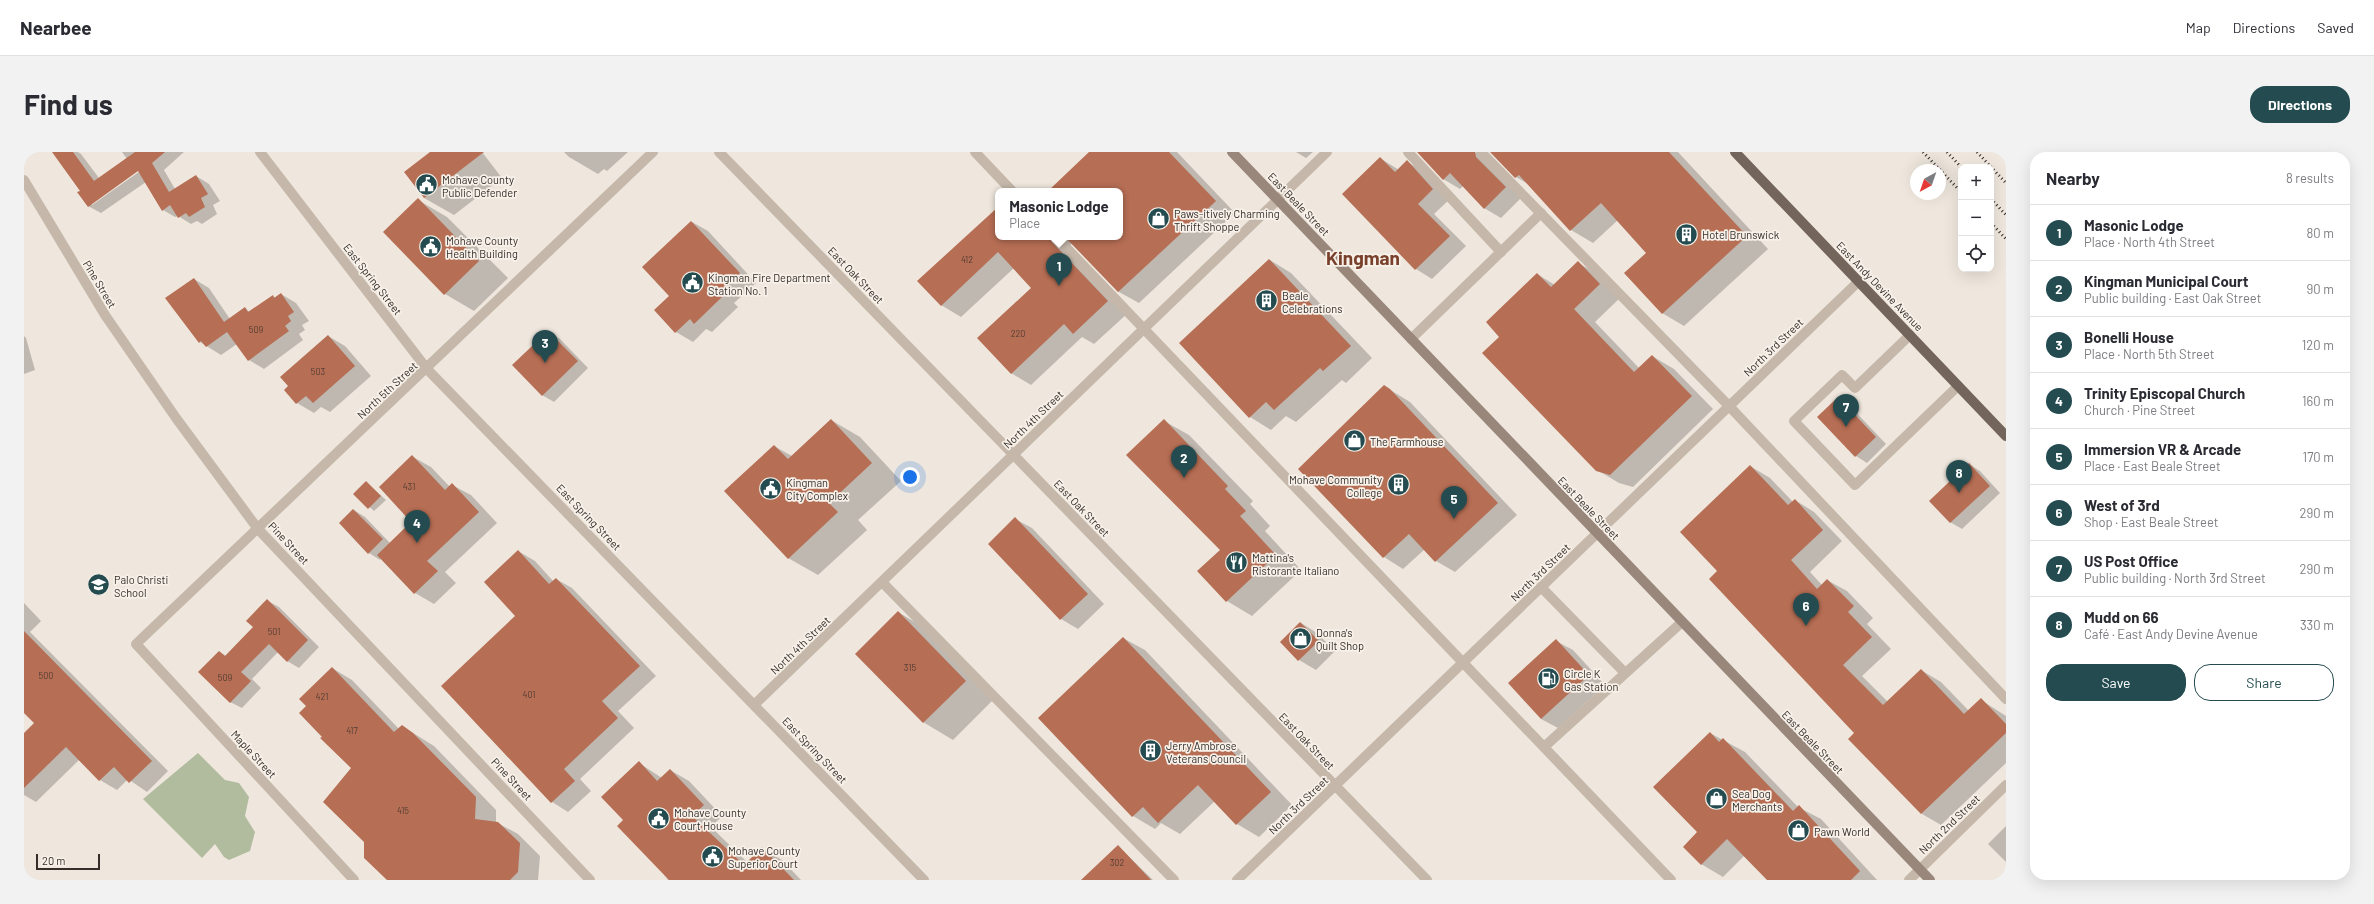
<!DOCTYPE html>
<html lang="en">
<head>
<meta charset="utf-8">
<style>
	:root { --surface:#fff; --page:#f2f2f3; --text:#2b2b33; --muted:#7c7c81; --line:#e1e1e2; --accent:#244c50 }
	body { margin:0; font-family:Barlow,sans-serif; background:var(--page); color:var(--text) }
	.controls { position:absolute; right:12px; top:12px; display:grid; overflow:hidden; border-radius:8px; box-shadow:0 4px 16px #0002 }
	.controls button { width:36px; height:36px; display:grid; place-items:center; padding:0; border:0; border-bottom:1px solid var(--line); background:var(--surface); color:var(--text); font:20px sans-serif }
	.compass { position:absolute; left:1886px; top:12px; width:36px; height:36px; border-radius:50%; background:var(--surface); box-shadow:0 4px 16px #0002; rotate:220deg }
	.scale { position:absolute; left:12px; bottom:10px; width:64px; box-sizing:border-box; padding-left:4px; border:2px solid #342d29; border-top:0; font-size:11px; line-height:14px; white-space:nowrap; color:#342d29; -webkit-text-stroke:3px #f7f1e9; paint-order:stroke }
	.you { position:absolute; left:886px; top:325px; width:14px; height:14px; margin:-10px; border:3px solid #fff; border-radius:50%; background:#1a73e8; box-shadow:0 0 0 6px #1a73e833 }
	.badge { display:grid; place-items:center; width:26px; height:26px; border-radius:50%; background:var(--accent); color:#fff; font-size:13px; font-weight:700 }
	.pin { position:absolute; translate:-50% -33px; filter:drop-shadow(0 1px 2px #0008) }
	.pin::after { content:''; position:absolute; top:21px; width:14px; height:12px; background:inherit; clip-path:polygon(0 0,100% 0,50% 100%) }
	.popup { position:absolute; left:971px; top:36px; width:128px; height:52px; box-sizing:border-box; display:grid; place-content:center; border-radius:8px; background:var(--surface); filter:drop-shadow(0 1px 3px #0005); font-size:13px; white-space:nowrap; color:var(--muted) }
	.popup b { font-size:15px; color:var(--text) }
	.popup::after { content:''; position:absolute; left:50%; top:100%; margin-left:-8px; border:8px solid transparent; border-top-color:var(--surface) }
	.list { margin:0; padding:0; list-style:none }
	h2 { display:flex; justify-content:space-between; align-items:center; height:52px; margin:0; padding:0 16px; font-size:17px }
	h2 small { font-size:13px; font-weight:400; color:var(--muted) }
	.list li { display:grid; grid-template-columns:26px 1fr auto; gap:12px; align-items:center; box-sizing:border-box; height:56px; padding:0 16px; border-top:1px solid var(--line) }
	.list b { display:block; font-size:15px; white-space:nowrap }
	.list p { margin:0; font-size:13px; white-space:nowrap; color:var(--muted) }
	.list em { font-size:13px; font-style:normal; color:var(--muted) }
	.actions { display:flex; gap:8px; padding:12px 16px }
	.actions a { flex:1; padding:9px 0; border:1px solid var(--accent); border-radius:16px; text-align:center; font-size:14px; color:var(--accent) }
	.actions .main { background:var(--accent); color:#fff }
	.icon { flex:none; width:22px; height:22px; fill:none; stroke:currentColor; stroke-width:2; stroke-linecap:round; stroke-linejoin:round }
	.map { position:relative; flex:none; width:1982px; height:728px; overflow:hidden; border-radius:16px }
	header { display:flex; align-items:center; gap:24px; box-sizing:border-box; height:56px; padding:0 20px; background:var(--surface); border-bottom:1px solid var(--line) }
	header strong { font-size:19px }
	nav { display:flex; gap:22px; margin-inline-start:auto; font-size:14px }
	.intro { display:flex; align-items:center; justify-content:space-between; box-sizing:border-box; height:96px; padding:0 24px }
	h1 { margin:0; font-size:28px }
	.button { padding:10px 18px; border-radius:16px; background:var(--accent); color:#fff; font-size:14px; font-weight:700 }
	main { display:flex; gap:24px; padding:0 24px }
	aside { flex:1; background:var(--surface); border-radius:16px; box-shadow:0 4px 16px #0002 }
	.map>svg:first-child { display:block }
	.green { fill:#b1bc9f }
	.shadow { fill:#0003; fill-rule:evenodd }
	.building { fill:#b66e54 }
	.lines { fill:none; stroke-linecap:round; stroke-linejoin:round }
	.service { stroke:#c5b8aa; stroke-width:10 }
	.minor { stroke:#c5b8aa; stroke-width:10 }
	.secondary { stroke:#99877c; stroke-width:10 }
	.primary { stroke:#74655c; stroke-width:10 }
	.rail { stroke:#342d29; stroke-width:3; stroke-dasharray:1 3; stroke-linecap:butt }
	.labels { text-anchor:middle; dominant-baseline:central; stroke-width:3.5; stroke-linejoin:round; paint-order:stroke }
	.number-label { font-size:9px; fill:#543d34 }
	.poi-label { font-size:11px; fill:#342d29; stroke:#f7f1e9; text-anchor:start }
	.street-label { font-size:11px; fill:#342d29; stroke:#f7f1e9 }
	.town-label { font-size:19px; font-weight:bold; fill:#79412c; stroke:#f7f1e9 }
</style>
</head>
<body>
<header>
<strong>Nearbee</strong>
<nav><a>Map</a><a>Directions</a><a>Saved</a></nav>
</header>
<div class="intro"><h1>Find us</h1><a class="button">Directions</a></div>
<main>
<div class="map">
<svg width="1982" height="728" viewBox="0 0 1982 728">
	<rect width="100%" height="100%" fill="#efe7dd"/>
	<polygon class="green" points="174,601 201,628 215,631 225,645 221,664 231,680 226,699 205,708 200,705 191,692 178,706 119,647"/>
	<g class="shadow">
		<path d="M37,0H54L57,2L75,26L103,7L98,0H160L140,18L151,37L172,24L185,32L196,49L189,53L193,62L178,72L173,69L167,72L154,64L151,65L139,58L122,30L77,61L64,54ZM117,16L119,17L68,53V51Z"/>
		<polygon points="408,0 458,0 478,26 430,63 400,46"/>
		<polygon points="540,0 604,0 583,19 580,17 574,22 545,5"/>
		<polygon points="1066,0 1153,0 1211,61 1115,151 1095,140 1048,91 1045,95 1104,161 1070,192 1058,185 1007,233 987,221 1008,136 990,116 937,165 917,153 974,56 974,85 1096,85 1096,39 1026,39"/>
		<polygon points="1272,0 1289,0 1282,6"/>
		<polygon points="1394,0 1451,0 1467,10 1498,45 1477,66 1460,56 1439,34 1436,37 1419,27"/>
		<polygon points="1467,0 1654,0 1744,97 1660,174 1638,161 1624,101 1594,68 1569,91 1547,78 1504,32 1492,25"/>
		<polygon points="1356,6 1375,18 1383,10 1400,19 1426,47 1410,62 1442,94 1408,127 1392,117"/>
		<polygon points="394,48 423,65 484,126 450,159 421,142"/>
		<polygon points="668,70 684,79 732,131 710,151 714,155 688,180 682,177 669,190 652,180 631,158 646,144"/>
		<polygon points="1246,108 1267,121 1348,206 1322,231 1318,228 1272,270 1262,264 1247,278 1226,265 1156,191"/>
		<polygon points="1554,111 1576,123 1597,145 1571,170 1615,216 1628,204 1650,217 1689,257 1609,335 1595,331 1573,318 1477,185 1513,122 1531,133"/>
		<polygon points="170,127 185,136 206,167 221,156 226,160 249,144 252,146 257,142 272,151 285,169 278,173 281,178 275,182 279,188 240,217 225,208 213,192 197,203 176,190 143,146"/>
		<polygon points="524,180 536,187 564,216 530,250 518,243"/>
		<polygon points="0,184 2,186 11,218 0,222"/>
		<polygon points="304,184 321,194 347,224 306,260 297,255 290,261 273,251 261,238"/>
		<polygon points="1360,234 1386,250 1493,363 1431,420 1412,409 1401,397 1379,417 1360,405"/>
		<polygon points="1814,247 1825,253 1862,292 1843,311 1832,304"/>
		<polygon points="807,268 836,285 877,329 834,368 843,378 794,423 764,406 750,294 768,304"/>
		<polygon points="1140,269 1165,283 1229,349 1226,352 1246,374 1241,379 1277,418 1228,464 1203,449 1197,398"/>
		<polygon points="389,305 407,315 426,335 428,333 447,343 473,371 421,420 432,431 410,452 391,441 357,406 356,408 345,401 330,358 341,365 366,391 388,370"/>
		<polygon points="1945,312 1956,319 1976,341 1938,377 1926,370"/>
		<polygon points="1726,314 1746,326 1769,350 1771,348 1790,360 1818,389 1786,420 1798,433 1803,428 1823,439 1849,466 1843,472 1867,497 1838,524 1864,550 1897,518 1917,530 1945,559 1957,548 1982,564 1982,611 1917,673 1898,662 1826,587 1832,581 1695,419"/>
		<polygon points="342,330 362,348 350,359 331,342"/>
		<polygon points="991,367 1008,376 1080,452 1054,477 1037,467"/>
		<polygon points="494,399 511,409 529,429 532,427 548,436 632,524 594,559 610,576 556,627 567,639 544,660 528,650 492,464"/>
		<polygon points="244,449 255,455 295,495 275,516 263,509 254,500 228,527 237,536 218,556 206,550 196,500 202,504 230,475"/>
		<polygon points="0,451 17,469 6,480 144,619 123,640 104,627 93,638 76,628 55,608 12,650 0,643 0,583 12,571 0,559"/>
		<polygon points="874,460 904,478 971,546 929,588 899,570"/>
		<polygon points="1277,471 1293,481 1311,499 1292,518 1275,508"/>
		<polygon points="1099,486 1121,498 1268,653 1235,685 1213,672 1191,649 1156,682 1137,671 1131,677 1109,664 1015,566"/>
		<polygon points="1532,489 1549,498 1581,533 1534,576 1517,567"/>
		<polygon points="308,516 328,528 375,577 378,574 410,594 472,658 472,670 494,682 516,704 514,728 364,728 341,689 328,616 300,585 284,554"/>
		<polygon points="1686,581 1721,600 1774,655 1797,667 1853,728 1744,728 1720,704 1699,725 1677,712 1675,681"/>
		<polygon points="615,611 638,626 646,618 665,629 698,664 687,675 724,711 739,697 758,708 777,728 644,728 600,668"/>
		<polygon points="1982,674 1982,710 1964,692"/>
		<polygon points="1094,694 1129,728 1058,728"/>
		<polygon points="0,720 7,728 0,728"/>
	</g>
	<g class="building">
		<polygon points="28,0 49,0 70,29 111,0 141,0 128,11 145,40 172,23 184,42 177,46 181,55 165,65 162,61 154,66 146,53 138,59 114,19 64,55 53,40 56,39"/>
		<polygon points="406,0 460,0 400,46 380,20"/>
		<polygon points="1065,0 1145,0 1192,49 1094,140 1041,85 1096,85 1096,39 1024,39"/>
		<polygon points="1393,0 1451,0 1452,5 1482,35 1460,57 1426,21 1419,28"/>
		<polygon points="1466,0 1645,0 1723,84 1638,162 1600,121 1622,101 1577,51 1546,79 1495,23 1491,26"/>
		<polygon points="1356,5 1371,20 1383,8 1409,37 1394,52 1426,84 1391,118 1318,42"/>
		<polygon points="394,46 455,109 420,143 359,80"/>
		<polygon points="974,55 974,87 976,85 1026,85 1027,89 1084,149 1049,182 1040,172 987,222 953,186 1007,136 974,100 917,154 893,129"/>
		<polygon points="667,69 716,121 694,141 698,145 670,172 666,167 651,181 630,158 645,144 618,115"/>
		<polygon points="1245,107 1327,194 1299,219 1296,216 1250,258 1242,250 1225,266 1155,191"/>
		<polygon points="1554,109 1576,132 1550,157 1610,220 1628,203 1668,244 1586,323 1572,319 1458,201 1475,185 1462,170 1513,121 1527,135"/>
		<polygon points="170,126 200,170 221,155 224,160 249,143 250,146 257,141 270,160 264,164 267,169 261,174 265,179 224,209 203,180 182,195 177,189 175,191 141,146"/>
		<polygon points="524,179 554,209 518,244 488,213"/>
		<polygon points="304,183 331,214 289,251 282,244 272,252 260,238 264,234 256,225"/>
		<polygon points="1360,233 1366,237 1474,351 1411,410 1385,382 1359,406 1274,317"/>
		<polygon points="1814,245 1852,285 1831,305 1793,265"/>
		<polygon points="807,267 848,311 805,351 814,360 764,407 700,339 750,293 764,307"/>
		<polygon points="1140,267 1204,334 1201,337 1222,359 1216,364 1252,403 1202,450 1173,419 1196,398 1102,303"/>
		<polygon points="388,303 421,338 428,331 455,360 403,409 414,419 390,442 353,403 387,370 355,335"/>
		<polygon points="1945,311 1966,334 1926,371 1905,349"/>
		<polygon points="1726,313 1764,353 1771,347 1799,378 1767,408 1793,437 1803,427 1830,454 1824,460 1848,485 1819,513 1859,553 1897,517 1940,562 1957,546 1982,572 1982,581 1897,662 1824,587 1830,581 1685,427 1693,419 1656,380"/>
		<polygon points="342,329 357,344 344,357 329,342"/>
		<polygon points="329,357 359,387 344,402 315,371"/>
		<polygon points="991,365 1064,442 1036,468 964,392"/>
		<polygon points="494,398 525,432 532,426 616,514 578,549 594,566 540,617 551,629 527,651 417,534 491,464 460,430"/>
		<polygon points="243,447 284,488 263,510 245,492 217,520 227,529 206,551 174,520 195,499 201,504 229,475 222,469"/>
		<polygon points="874,459 942,529 899,571 831,502"/>
		<polygon points="1276,470 1295,489 1274,509 1256,490"/>
		<polygon points="0,479 128,609 105,631 90,615 75,629 42,595 0,636 0,581 10,571 0,561"/>
		<polygon points="1099,485 1247,640 1212,673 1174,633 1134,671 1119,655 1108,665 1014,566"/>
		<polygon points="1532,487 1565,523 1517,567 1484,531"/>
		<polygon points="308,515 370,580 378,573 389,581 452,645 451,667 474,670 496,691 494,720 486,728 363,728 340,706 340,690 299,650 327,616 296,586 298,585 275,561 282,554 275,547"/>
		<polygon points="1686,580 1695,590 1699,586 1769,659 1775,653 1836,719 1827,728 1743,728 1703,687 1677,713 1659,695 1673,680 1629,635"/>
		<polygon points="615,609 633,629 646,617 680,653 668,664 720,713 738,695 770,728 645,728 593,674 599,668 577,645"/>
		<polygon points="1094,693 1127,728 1057,728"/>
	</g>
	<g class="lines">
		<g class="service">
			<polyline points="951,0 988,39"/>
			<polyline points="1384,0 1477,100"/>
			<polyline points="1457,0 1705,254 1982,547"/>
			<polyline points="1032,85 1647,728"/>
			<polyline points="1886,183 1831,236 1818,223 1770,269 1831,333 1934,234"/>
			<polyline points="1387,187 1517,61"/>
			<polyline points="858,430 1150,728"/>
			<polyline points="1517,435 1601,521"/>
			<polyline points="1520,595 1658,470"/>
		</g>
		<g class="minor">
			<polyline points="236,0 403,217 900,728"/>
			<polyline points="695,0 1403,728"/>
			<polyline points="0,28 81,163 152,266 234,377 566,728"/>
			<polyline points="731,552 1303,0"/>
			<polyline points="330,728 112,492 629,0"/>
			<polyline points="1213,728 1835,129"/>
			<polyline points="1885,728 1982,633"/>
		</g>
		<polyline class="secondary" points="1208,0 1906,728"/>
		<polyline class="primary" points="1711,0 1982,284"/>
		<g class="rail">
			<polyline points="1899,0 1937,40"/>
			<polyline points="1923,0 1937,15"/>
			<polyline points="1953,0 1982,31"/>
			<polyline points="1967,47 1982,63"/>
			<polyline points="1967,71 1982,87"/>
		</g>
	</g>
	<defs>
		<symbol id="civic-disc" viewBox="-11 -11 22 22"><circle r="9.5" fill="#244c50" stroke="#f7f1e9"/><path d="M-.6-6.5H3V-4.5H.6V-3L4-1V1h2V6H-6V1h2V-1L-.6-3ZM-1.2 2.5V6h2.4V2.5Z" fill="#fff"/></symbol>
		<symbol id="shop-disc" viewBox="-11 -11 22 22"><circle r="9.5" fill="#244c50" stroke="#f7f1e9"/><path d="M-5-2.5h2.3a2.7 3.5 0 0 1 5.4 0H5L5.5 6h-11ZM-1.5-2.5h3a1.5 2.3 0 0 0-3 0Z" fill="#fff"/></symbol>
		<symbol id="building-disc" viewBox="-11 -11 22 22"><circle r="9.5" fill="#244c50" stroke="#f7f1e9"/><path d="M-4-6H4V6H1V3H-1V6H-4ZM-2.5-4.3h1.7v1.8h-1.7ZM.8-4.3h1.7v1.8H.8ZM-2.5-1h1.7V.8h-1.7ZM.8-1h1.7V.8H.8Z" fill="#fff"/></symbol>
		<symbol id="restaurant-disc" viewBox="-11 -11 22 22"><circle r="9.5" fill="#244c50" stroke="#f7f1e9"/><path d="M-5-6h1v4h1v-4h1v4h1v-4h1v5L-1.5 .5V6h-2V.5L-5-1ZM5-6V6H3V1.5H1.5Q1.5-4 5-6Z" fill="#fff"/></symbol>
		<symbol id="school-disc" viewBox="-11 -11 22 22"><circle r="9.5" fill="#244c50" stroke="#f7f1e9"/><path d="M0-5L7-2L0 1L-7-2ZM-4 1L0 2.5L4 1V4Q0 6-4 4Z" fill="#fff"/></symbol>
		<symbol id="fuel-disc" viewBox="-11 -11 22 22"><circle r="9.5" fill="#244c50" stroke="#f7f1e9"/><path d="M-5.5-6h7V0h2V4h1.3V-2.5L3-4.5l.8-.8L6-3V5H2.5V1h-1V6h-7ZM-4.2-4.7v3.2H.2V-4.7Z" fill="#fff"/></symbol>
	</defs>
	<g fill-rule="evenodd">
		<use href="#civic-disc" x="390" y="20" width="25" height="25"/>
		<use href="#shop-disc" x="1122" y="54" width="25" height="25"/>
		<use href="#building-disc" x="1650" y="70" width="25" height="25"/>
		<use href="#civic-disc" x="394" y="82" width="25" height="25"/>
		<use href="#civic-disc" x="656" y="118" width="25" height="25"/>
		<use href="#building-disc" x="1230" y="136" width="25" height="25"/>
		<use href="#shop-disc" x="1318" y="276" width="25" height="25"/>
		<use href="#building-disc" x="1362" y="320" width="25" height="25"/>
		<use href="#civic-disc" x="734" y="324" width="25" height="25"/>
		<use href="#restaurant-disc" x="1200" y="398" width="25" height="25"/>
		<use href="#school-disc" x="62" y="420" width="25" height="25"/>
		<use href="#shop-disc" x="1264" y="474" width="25" height="25"/>
		<use href="#fuel-disc" x="1512" y="514" width="25" height="25"/>
		<use href="#building-disc" x="1114" y="586" width="25" height="25"/>
		<use href="#shop-disc" x="1680" y="634" width="25" height="25"/>
		<use href="#civic-disc" x="622" y="654" width="25" height="25"/>
		<use href="#shop-disc" x="1762" y="666" width="25" height="25"/>
		<use href="#civic-disc" x="676" y="692" width="25" height="25"/>
	</g>
	<g class="labels">
		<g class="number-label">
			<text x="943" y="107">412</text>
			<text x="232" y="177">509</text>
			<text x="994" y="181">220</text>
			<text x="294" y="219">503</text>
			<text x="385" y="334">431</text>
			<text x="250" y="479">501</text>
			<text x="886" y="515">315</text>
			<text x="22" y="523">500</text>
			<text x="201" y="525">509</text>
			<text x="505" y="542">401</text>
			<text x="298" y="544">421</text>
			<text x="328" y="578">417</text>
			<text x="379" y="658">415</text>
			<text x="1093" y="710">302</text>
		</g>
		<g class="poi-label">
			<text x="418" y="27">Mohave County<tspan x="418" dy="13">Public Defender</tspan></text>
			<text x="1150" y="61">Paws-itively Charming<tspan x="1150" dy="13">Thrift Shoppe</tspan></text>
			<text x="1678" y="82">Hotel Brunswick</text>
			<text x="422" y="88">Mohave County<tspan x="422" dy="13">Health Building</tspan></text>
			<text x="684" y="125">Kingman Fire Department<tspan x="684" dy="13">Station No. 1</tspan></text>
			<text x="1258" y="143">Beale<tspan x="1258" dy="13">Celebrations</tspan></text>
			<text x="1346" y="289">The Farmhouse</text>
			<text x="1358" y="327" text-anchor="end">Mohave Community<tspan x="1358" dy="13">College</tspan></text>
			<text x="762" y="330">Kingman<tspan x="762" dy="13">City Complex</tspan></text>
			<text x="1228" y="405">Mattina's<tspan x="1228" dy="13">Ristorante Italiano</tspan></text>
			<text x="90" y="427">Palo Christi<tspan x="90" dy="13">School</tspan></text>
			<text x="1292" y="480">Donna's<tspan x="1292" dy="13">Quilt Shop</tspan></text>
			<text x="1540" y="521">Circle K<tspan x="1540" dy="13">Gas Station</tspan></text>
			<text x="1142" y="593">Jerry Ambrose<tspan x="1142" dy="13">Veterans Council</tspan></text>
			<text x="1708" y="641">Sea Dog<tspan x="1708" dy="13">Merchants</tspan></text>
			<text x="650" y="660">Mohave County<tspan x="650" dy="13">Court House</tspan></text>
			<text x="1790" y="679">Pawn World</text>
			<text x="704" y="698">Mohave County<tspan x="704" dy="13">Superior Court</tspan></text>
		</g>
		<g class="street-label">
			<text transform="translate(1275 52) rotate(46)">East Beale Street</text>
			<text transform="translate(832 123) rotate(46)">East Oak Street</text>
			<text transform="translate(349 127) rotate(52)">East Spring Street</text>
			<text transform="translate(76 132) rotate(59)">Pine Street</text>
			<text transform="translate(1856 134) rotate(46)">East Andy Devine Avenue</text>
			<text transform="translate(1749 195) rotate(-44)">North 3rd Street</text>
			<text transform="translate(363 238) rotate(-43)">North 5th Street</text>
			<text transform="translate(1009 267) rotate(-44)">North 4th Street</text>
			<text transform="translate(1058 356) rotate(46)">East Oak Street</text>
			<text transform="translate(1565 356) rotate(46)">East Beale Street</text>
			<text transform="translate(565 365) rotate(46)">East Spring Street</text>
			<text transform="translate(265 391) rotate(47)">Pine Street</text>
			<text transform="translate(1516 420) rotate(-44)">North 3rd Street</text>
			<text transform="translate(776 493) rotate(-44)">North 4th Street</text>
			<text transform="translate(1283 589) rotate(46)">East Oak Street</text>
			<text transform="translate(1789 590) rotate(46)">East Beale Street</text>
			<text transform="translate(791 598) rotate(46)">East Spring Street</text>
			<text transform="translate(230 602) rotate(47)">Maple Street</text>
			<text transform="translate(488 627) rotate(47)">Pine Street</text>
			<text transform="translate(1274 653) rotate(-44)">North 3rd Street</text>
			<text transform="translate(1925 672) rotate(-44)">North 2nd Street</text>
		</g>
		<g class="town-label">
			<text x="1339" y="105">Kingman</text>
		</g>
	</g>
</svg>
<div class="controls">
<button>+</button>
<button>−</button>
<button><svg class="icon" aria-label="locate" viewBox="0 0 24 24"><circle cx="12" cy="12" r="6"/><path d="M12 2v4M12 18v4M2 12h4M18 12h4"/></svg></button>
</div>
<svg class="compass" viewBox="-18 -18 36 36"><path d="M0-13l5 13h-10z" fill="#e53935"/><path d="M0 13l5-13h-10z" fill="#7c7c81"/></svg>
<div class="scale">20 m</div>
<div class="you"></div>
<div class="pin badge" style="left:1035px;top:134px">1</div>
<div class="popup"><b>Masonic Lodge</b>Place</div>
<div class="pin badge" style="left:1160px;top:326px">2</div>
<div class="pin badge" style="left:521px;top:211px">3</div>
<div class="pin badge" style="left:393px;top:391px">4</div>
<div class="pin badge" style="left:1430px;top:367px">5</div>
<div class="pin badge" style="left:1782px;top:474px">6</div>
<div class="pin badge" style="left:1822px;top:275px">7</div>
<div class="pin badge" style="left:1935px;top:341px">8</div>
</div>
<aside>
<h2>Nearby<small>8 results</small></h2>
<ul class="list">
<li><span class="badge">1</span><div><b>Masonic Lodge</b><p>Place · North 4th Street</p></div><em>80 m</em></li>
<li><span class="badge">2</span><div><b>Kingman Municipal Court</b><p>Public building · East Oak Street</p></div><em>90 m</em></li>
<li><span class="badge">3</span><div><b>Bonelli House</b><p>Place · North 5th Street</p></div><em>120 m</em></li>
<li><span class="badge">4</span><div><b>Trinity Episcopal Church</b><p>Church · Pine Street</p></div><em>160 m</em></li>
<li><span class="badge">5</span><div><b>Immersion VR &amp; Arcade</b><p>Place · East Beale Street</p></div><em>170 m</em></li>
<li><span class="badge">6</span><div><b>West of 3rd</b><p>Shop · East Beale Street</p></div><em>290 m</em></li>
<li><span class="badge">7</span><div><b>US Post Office</b><p>Public building · North 3rd Street</p></div><em>290 m</em></li>
<li><span class="badge">8</span><div><b>Mudd on 66</b><p>Café · East Andy Devine Avenue</p></div><em>330 m</em></li>
</ul>
<div class="actions"><a class="main">Save</a><a>Share</a></div>
</aside>
</main>
</body>
</html>
